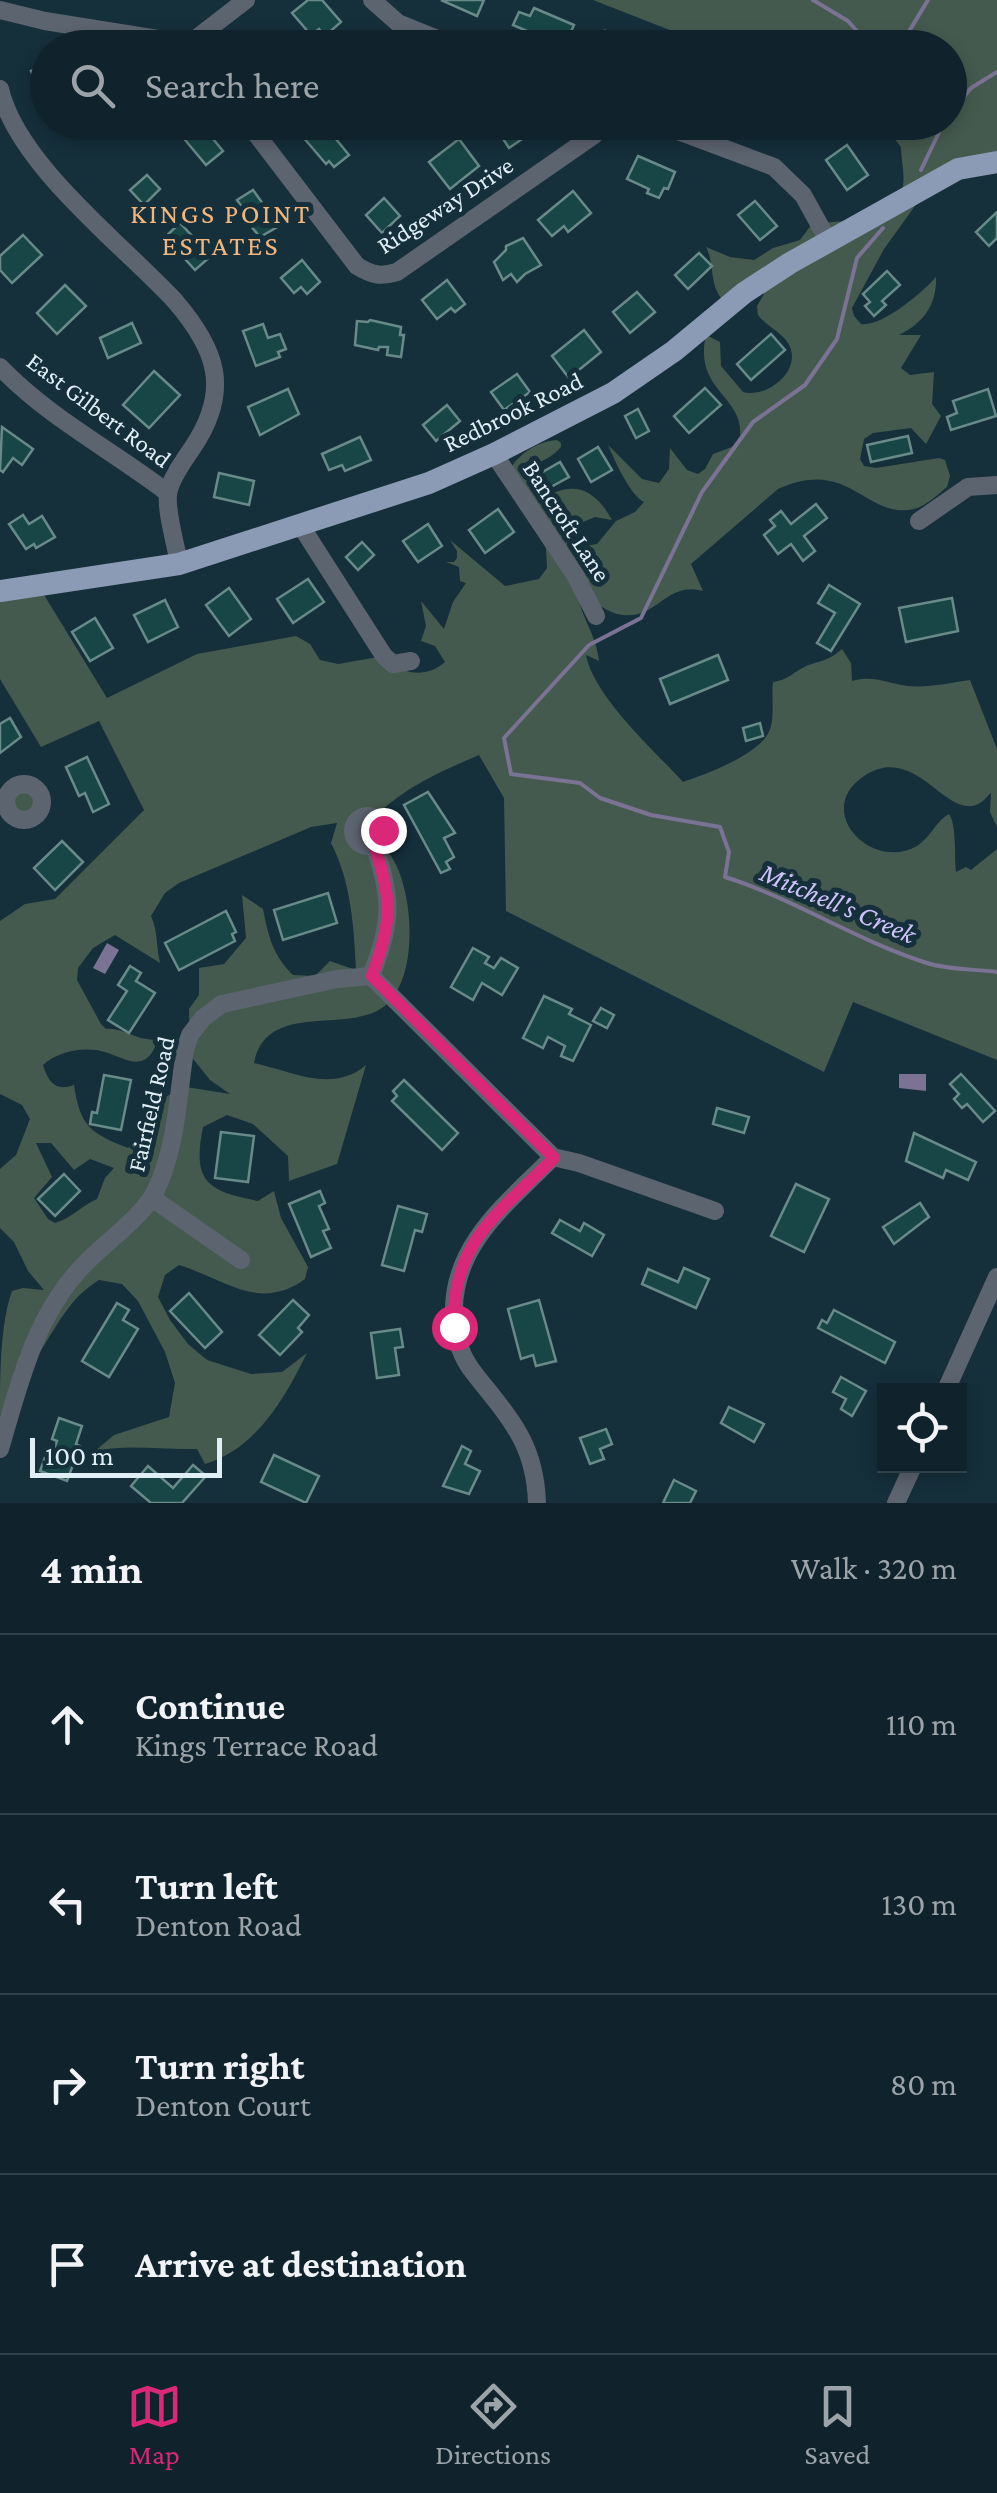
<!DOCTYPE html>
<html lang="en">
<head>
<meta charset="utf-8">
<style>
	:root { --surface:#10232c; --page:#192b34; --text:#f1f3f6; --muted:#9ca4a9; --line:#304048; --accent:#db2777 }
	body { margin:0; font-family:"Crimson Pro",serif; background:var(--page); color:var(--text) }
	.controls { position:absolute; right:30px; bottom:30px; display:grid; overflow:hidden; border-radius:0px; box-shadow:0 5px 15px #0003 }
	.controls button { width:90px; height:90px; display:grid; place-items:center; padding:0; border:0; border-bottom:2px solid var(--line); background:var(--surface); color:var(--text); font:50px sans-serif }
	.scale { position:absolute; left:30px; bottom:25px; width:192px; box-sizing:border-box; padding-left:10px; border:5px solid #e0eff6; border-top:0; font-size:28px; line-height:35px; white-space:nowrap; color:#e0eff6; -webkit-text-stroke:8px #152f3b; paint-order:stroke }
	.stop { position:absolute; width:30px; height:30px; margin:-22px; border:8px solid #db2777; border-radius:50%; background:#fff }
	.stop.end { background:#db2777; border-color:#fff; box-shadow:0 2px 10px #0008 }
	.list { margin:0; padding:0; list-style:none }
	h2 { display:flex; justify-content:space-between; align-items:center; height:130px; margin:0; padding:0 40px; font-size:42px }
	h2 small { font-size:32px; font-weight:400; color:var(--muted) }
	.list li { display:grid; grid-template-columns:65px 1fr auto; gap:30px; align-items:center; box-sizing:border-box; height:180px; padding:0 40px; border-top:2px solid var(--line) }
	.list b { display:block; font-size:38px; white-space:nowrap }
	.list p { margin:0; font-size:32px; white-space:nowrap; color:var(--muted) }
	.list em { font-size:32px; font-style:normal; color:var(--muted) }
	.icon { flex:none; width:55px; height:55px; fill:none; stroke:currentColor; stroke-width:2; stroke-linecap:round; stroke-linejoin:round }
	.map { position:relative; flex:none; width:997px; height:1503px; overflow:hidden }
	.search { position:absolute; background:var(--surface); box-shadow:0 5px 15px #0003; left:30px; right:30px; top:30px; height:110px; display:flex; align-items:center; gap:25px; box-sizing:border-box; padding:0 35px; border-radius:55px; color:var(--muted); font-size:38px }
	.sheet { height:850px; background:var(--surface) }
	nav { display:flex; justify-content:space-around; align-items:center; box-sizing:border-box; height:140px; border-top:2px solid var(--line); background:var(--surface); font-size:28px; color:var(--muted) }
	nav a { display:grid; justify-items:center; gap:5px }
	nav .on { color:var(--accent) }
	.map>svg:first-child { display:block }
	.green { fill:#455a4f; fill-rule:evenodd }
	.water { fill:#7a7393 }
	.lines { fill:none; stroke-linecap:round; stroke-linejoin:round }
	.stream { stroke:#7a7393; stroke-width:4 }
	.building { fill:#184646; stroke:#688a89; stroke-width:2.5 }
	.minor { stroke:#5c6470; stroke-width:18 }
	.major { stroke:#8c9bb5; stroke-width:22 }
	.route { stroke:#db2777; stroke-width:12 }
	.labels { text-anchor:middle; dominant-baseline:central; stroke-width:10; stroke-linejoin:round; paint-order:stroke }
	.street-label { font-size:25px; fill:#e0eff6; stroke:#152f3b }
	.neighbourhood-label { font-size:28px; letter-spacing:2.5px; fill:#f1b57e; stroke:#152f3b }
	.water-label { font-size:28px; font-style:italic; fill:#cdc2fa; stroke:#152f3b }
</style>
</head>
<body>
<div class="map">
<svg width="997" height="1503" viewBox="0 0 997 1503">
	<rect width="100%" height="100%" fill="#152f3b"/>
	<g class="green">
		<path d="M593,0H997V162L920,199L884,249L852,308L854,316L861,324C882,327 922,293 936,277C937,304 924,323 899,335H921L901,368L910,375L934,372L932,404L941,416L926,444L911,428L873,433L864,439L860,459L864,466L876,468L939,458L945,460L950,476L947,487C937,495 926,506 914,509C866,520 849,456 778,489L691,564L703,591C665,580 657,623 617,614C602,610 590,597 577,590C580,617 596,633 599,661L586,655C594,697 654,750 683,782C706,774 762,754 770,729C775,716 771,696 773,682C790,680 797,668 812,664C824,660 831,659 842,649L851,663L852,681C874,675 886,683 907,686C928,688 949,683 970,680L997,749V827L990,812L991,793C987,796 984,801 980,803C947,823 916,741 864,776C812,811 872,872 917,846C930,838 936,821 949,814C957,826 954,856 956,872L966,867L971,870L997,849V1060L853,1002L824,1072L506,911L504,798L479,755C433,775 393,792 362,832C371,840 385,846 391,856C415,891 421,989 377,1011C336,1031 266,1004 254,1063C292,1071 332,1094 366,1065L337,1164L289,1181L288,1156L253,1124L227,1115L203,1127C192,1182 207,1191 258,1201L274,1191L281,1218L308,1267L305,1279C259,1312 227,1280 179,1265L165,1275L158,1297L170,1320L188,1344L207,1360L251,1374L282,1372L307,1353C285,1398 256,1449 205,1464L197,1449C162,1450 129,1444 95,1451L114,1435L169,1417L175,1383L165,1352L138,1301L122,1284L99,1280C71,1297 60,1321 43,1347C28,1371 11,1389 0,1416C0,1377 0,1324 12,1291L23,1288L44,1290L28,1271L14,1242L0,1228V1169L16,1155L30,1119L22,1105L0,1094V921L25,904L55,899L144,810L99,721L41,747L0,679V591L38,585L107,698L197,654L296,636L310,644L320,660L338,664L384,656C402,675 425,679 445,662L435,646L421,641L426,626L421,601L444,629L453,602L466,583L460,581L459,567L446,562H454L457,558V551L450,540L505,586L539,579L547,568L546,548L531,524L511,467C523,451 537,442 557,440L561,443V447C552,458 541,460 531,469L532,490L544,498C574,480 595,489 612,520L595,517L578,524L572,538L585,546L597,544L616,521L635,512L644,502C630,495 615,461 608,445L642,479L659,483L669,469L670,448L687,470L698,474L705,469L713,454L732,447L740,436C744,396 693,390 706,335L720,342L721,366L743,392C768,399 804,369 788,343C781,332 766,326 758,315L757,306L768,287L722,299C709,284 715,264 706,247L730,257L754,260L773,248L800,240L812,224L845,221L902,190C906,177 901,161 901,147L882,123L950,122V48L713,47ZM337,823L331,843C351,881 354,928 356,970L330,961L315,976L293,975C273,956 268,935 263,909L242,895L246,938L224,964L199,968V995L189,1009L190,1055L210,1080L230,1094L186,1087L163,1098L141,1118L157,1116L153,1127L128,1148C90,1133 80,1126 74,1085C56,1092 48,1082 43,1065C58,1051 85,1046 105,1052C129,1060 147,1074 158,1039C139,1043 124,1027 106,1029L101,1024L77,980L78,968L93,948L115,935L160,963C156,946 158,931 151,916L165,893L179,883L311,827ZM36,1143H51L74,1170L90,1159L114,1168L105,1178L97,1199C81,1206 72,1218 55,1223L48,1219L34,1198L52,1177Z"/>
		<circle cx="25" cy="803" r="15"/>
	</g>
	<g class="water">
		<polygon points="107,943 119,950 105,974 93,968"/>
		<polygon points="899,1074 926,1074 926,1091 899,1088"/>
	</g>
	<g class="lines">
		<g class="stream">
			<polyline points="813,0 848,21 872,48"/>
			<polyline points="899,48 928,0"/>
			<polyline points="950,114 971,88 997,72"/>
			<polyline points="921,170 944,122"/>
			<path d="M883,228L857,258L837,339L805,385L753,422L702,492L641,618L589,645L504,738L511,774L580,783L600,798L651,815L720,827L729,852L725,877C795,899 857,941 927,963C949,970 974,969 997,972"/>
		</g>
	</g>
	<g class="building">
		<polygon points="308,0 322,0 341,22 325,36 319,29 311,35 292,13"/>
		<polygon points="441,0 484,0 477,16"/>
		<polygon points="534,8 574,25 564,47 513,25 519,12 530,16"/>
		<polygon points="605,31 641,48 597,48"/>
		<polygon points="265,32 278,48 246,48"/>
		<polygon points="48,64 48,112 31,71"/>
		<polygon points="199,122 223,151 206,165 171,123"/>
		<polygon points="322,122 349,155 334,167 329,161 326,164 303,137"/>
		<polygon points="492,122 519,122 528,135 509,148"/>
		<polygon points="824,122 822,126 818,125 812,138 776,123"/>
		<polygon points="459,139 479,166 450,189 429,162"/>
		<polygon points="847,145 868,175 847,190 826,160"/>
		<polygon points="638,156 675,172 668,189 664,188 659,198 647,193 649,189 627,179"/>
		<polygon points="147,175 160,189 144,205 130,190"/>
		<polygon points="253,190 279,226 260,237 240,213 244,210 237,200"/>
		<polygon points="573,191 591,213 568,232 564,226 552,236 538,220"/>
		<polygon points="384,198 400,216 382,233 366,215"/>
		<polygon points="755,201 777,226 760,240 738,215"/>
		<polygon points="997,212 997,238 989,246 976,232"/>
		<polygon points="180,223 211,256 195,270 165,237"/>
		<polygon points="23,235 42,255 12,283 0,270 0,256"/>
		<polygon points="523,238 541,265 525,274 517,282 511,274 503,280 494,262 506,250 506,246"/>
		<polygon points="699,253 712,266 688,289 675,275"/>
		<polygon points="302,260 320,282 307,294 301,287 294,293 281,278"/>
		<polygon points="887,271 900,285 882,301 886,305 874,316 865,306 870,302 863,294"/>
		<polygon points="447,280 465,304 455,312 451,308 437,319 422,300"/>
		<polygon points="65,285 86,306 57,334 37,313"/>
		<polygon points="637,292 655,312 630,333 613,312"/>
		<polygon points="370,320 401,327 400,335 404,335 401,357 387,355 388,347 379,347 378,350 355,345 357,321 368,322"/>
		<polygon points="132,323 141,343 108,358 100,338"/>
		<polygon points="263,324 268,338 280,334 286,349 278,352 280,357 256,366 243,331"/>
		<polygon points="584,330 601,352 569,378 552,356"/>
		<polygon points="771,334 785,350 751,380 737,364"/>
		<polygon points="154,371 180,395 149,428 123,405"/>
		<polygon points="517,374 530,392 504,410 491,392"/>
		<polygon points="705,388 721,405 689,433 674,416"/>
		<polygon points="288,389 299,414 260,435 248,407"/>
		<polygon points="988,389 996,416 951,430 947,417 957,413 953,401"/>
		<polygon points="447,405 460,421 436,441 423,425"/>
		<polygon points="638,409 649,431 636,438 625,416"/>
		<polygon points="2,427 33,449 22,465 13,458 3,472 0,470"/>
		<polygon points="908,436 912,453 871,462 867,445"/>
		<polygon points="360,437 371,460 345,471 342,465 329,470 322,454"/>
		<polygon points="598,447 612,470 591,482 578,459"/>
		<polygon points="560,462 569,477 549,488 541,473"/>
		<polygon points="219,473 254,481 249,505 214,497"/>
		<polygon points="816,504 827,518 804,536 815,551 803,561 791,544 778,554 764,535 775,526 770,520 781,511 791,524"/>
		<polygon points="498,509 514,532 485,553 469,530"/>
		<polygon points="23,515 29,524 42,516 55,537 36,548 34,544 26,549 9,524"/>
		<polygon points="428,524 442,546 418,562 403,541"/>
		<polygon points="362,542 374,555 358,570 346,557"/>
		<polygon points="308,579 324,602 293,623 277,599"/>
		<polygon points="829,585 860,604 831,651 817,643 835,613 818,603"/>
		<polygon points="229,588 251,619 229,636 206,605"/>
		<polygon points="952,598 958,631 906,642 899,608"/>
		<polygon points="165,600 178,627 148,642 134,615"/>
		<polygon points="95,618 113,648 90,661 72,632"/>
		<polygon points="718,655 728,680 670,704 660,679"/>
		<polygon points="10,718 21,737 0,753 0,724"/>
		<polygon points="760,723 763,736 746,741 743,728"/>
		<polygon points="87,757 109,804 93,812 85,793 79,796 66,767"/>
		<polygon points="428,792 455,833 444,838 454,857 446,862 450,869 441,873 404,805"/>
		<polygon points="62,841 83,862 55,890 34,868"/>
		<polygon points="328,893 337,923 283,940 274,910"/>
		<polygon points="226,911 236,932 232,934 235,941 179,970 165,943"/>
		<polygon points="473,948 489,957 485,963 494,968 501,958 518,968 502,995 482,983 473,1000 451,987"/>
		<polygon points="130,966 141,973 136,981 155,993 129,1033 108,1020 127,991 118,985"/>
		<polygon points="544,996 572,1009 569,1014 591,1025 573,1061 561,1056 565,1046 548,1037 543,1048 523,1038"/>
		<polygon points="601,1008 614,1015 607,1028 593,1021"/>
		<polygon points="961,1074 995,1111 983,1122 967,1104 962,1108 954,1099 959,1094 950,1084"/>
		<polygon points="104,1075 131,1080 121,1130 90,1124 92,1112 97,1113"/>
		<polygon points="404,1080 458,1133 442,1150 392,1101 397,1096 393,1091"/>
		<polygon points="717,1108 749,1117 744,1133 713,1124"/>
		<polygon points="221,1132 254,1136 248,1182 215,1178"/>
		<polygon points="914,1133 976,1162 968,1180 946,1170 943,1178 906,1161"/>
		<polygon points="64,1174 80,1191 55,1216 38,1199"/>
		<polygon points="796,1184 829,1199 804,1252 771,1236"/>
		<polygon points="320,1191 325,1203 319,1206 329,1229 323,1231 331,1248 311,1257 289,1204"/>
		<polygon points="920,1203 929,1217 894,1244 883,1227"/>
		<polygon points="398,1206 427,1214 422,1232 415,1230 404,1271 382,1265"/>
		<polygon points="560,1220 580,1231 584,1223 604,1235 592,1256 552,1233"/>
		<polygon points="684,1268 709,1279 696,1308 642,1284 648,1269 678,1282"/>
		<polygon points="189,1293 222,1332 205,1348 170,1311"/>
		<polygon points="293,1300 309,1315 298,1328 302,1332 280,1355 259,1335"/>
		<polygon points="539,1300 556,1361 536,1366 533,1355 521,1359 508,1309"/>
		<polygon points="117,1303 129,1310 123,1320 138,1329 109,1377 82,1361"/>
		<polygon points="834,1310 895,1342 885,1363 818,1328 822,1320 827,1323"/>
		<polygon points="400,1329 403,1347 395,1348 399,1375 377,1378 371,1333"/>
		<polygon points="841,1377 866,1391 852,1416 841,1409 846,1399 833,1392"/>
		<polygon points="729,1407 764,1424 754,1442 721,1423"/>
		<polygon points="59,1418 82,1426 76,1444 80,1446 67,1481 40,1471 47,1452 52,1454 57,1441 52,1439"/>
		<polygon points="606,1429 612,1444 600,1449 604,1459 590,1464 580,1438"/>
		<polygon points="462,1446 471,1451 465,1464 480,1471 469,1494 443,1486"/>
		<polygon points="274,1455 319,1476 306,1503 261,1482"/>
		<polygon points="193,1465 206,1476 182,1503 151,1503 131,1486 148,1466 173,1488"/>
		<polygon points="674,1480 696,1491 690,1503 663,1503"/>
	</g>
	<g class="lines">
		<g class="minor">
			<polyline points="372,0 398,23 460,48"/>
			<polyline points="0,10 45,21 189,44 246,0"/>
			<path d="M0,89C17,164 122,244 175,301C217,350 231,390 193,447C185,459 169,480 168,495C166,512 176,545 179,564"/>
			<path d="M247,122L357,266C372,275 380,277 397,272L594,135L606,122"/>
			<polyline points="654,122 774,167 803,195 829,242"/>
			<path d="M0,367C49,418 112,450 168,493"/>
			<polyline points="494,454 575,575 596,616"/>
			<polyline points="919,521 968,487 997,485"/>
			<polyline points="301,526 384,656 393,664 411,661"/>
			<circle cx="24" cy="802" r="18"/>
			<circle cx="368" cy="831" r="15"/>
			<polyline points="371,976 553,1157 579,1163 715,1211"/>
			<path d="M371,976C392,923 393,899 374,845"/>
			<polyline points="152,1198 241,1260"/>
			<polyline points="946,1390 997,1277"/>
			<path d="M0,1449C19,1385 34,1319 80,1269C101,1245 141,1219 155,1192C176,1150 178,1097 185,1050L190,1035L203,1018L222,1004L337,979L371,976"/>
			<path d="M537,1503C535,1442 509,1418 474,1373C461,1357 455,1337 454,1316C451,1245 508,1203 553,1157"/>
			<polyline points="896,1503 913,1466"/>
		</g>
		<polyline class="major" points="0,591 179,564 429,483 494,454 613,393 674,351 744,293 790,263 958,169 997,162"/>
	</g>
	<g class="lines">
		<path class="route" d="M383,830L381,839L374,845C393,899 392,923 372,976L554,1158C499,1213 451,1242 454,1327"/>
	</g>
	<g class="labels">
		<g class="street-label">
			<text transform="translate(445 205) rotate(-33)">Ridgeway Drive</text>
			<text transform="translate(99 410) rotate(37)">East Gilbert Road</text>
			<text transform="translate(513 412) rotate(-26)">Redbrook Road</text>
			<text transform="translate(567 521) rotate(57)">Bancroft Lane</text>
			<text transform="translate(151 1104) rotate(-77)">Fairfield Road</text>
		</g>
		<g class="neighbourhood-label">
			<text x="221" y="213">KINGS POINT<tspan x="221" dy="32">ESTATES</tspan></text>
		</g>
		<g class="water-label">
			<text transform="translate(838 903) rotate(23)">Mitchell's Creek</text>
		</g>
	</g>
</svg>
<div class="controls">
<button><svg class="icon" aria-label="locate" viewBox="0 0 24 24"><circle cx="12" cy="12" r="6"/><path d="M12 2v4M12 18v4M2 12h4M18 12h4"/></svg></button>
</div>
<div class="scale">100 m</div>
<div class="stop" style="left:454px;top:1327px"></div>
<div class="stop end" style="left:383px;top:830px"></div>
<div class="search"><svg class="icon" aria-label="search" viewBox="0 0 24 24"><circle cx="10" cy="10" r="6"/><path d="M15 15l6 6"/></svg>Search here</div>
</div>
<section class="sheet">
<h2>4 min<small>Walk · 320 m</small></h2>
<ul class="list">
<li><svg class="icon" aria-label="ahead" viewBox="0 0 24 24"><path d="M12 20V5M6 11l6-6 6 6"/></svg><div><b>Continue</b><p>Kings Terrace Road</p></div><em>110 m</em></li>
<li><svg class="icon" aria-label="left" viewBox="0 0 24 24"><path d="M17 20v-9H6M10 6l-5 5 5 5"/></svg><div><b>Turn left</b><p>Denton Road</p></div><em>130 m</em></li>
<li><svg class="icon" aria-label="right" viewBox="0 0 24 24"><path d="M7 20v-9h11M14 6l5 5-5 5"/></svg><div><b>Turn right</b><p>Denton Court</p></div><em>80 m</em></li>
<li><svg class="icon" aria-label="arrive" viewBox="0 0 24 24"><path d="M6 21V4h12l-3 4 3 4H6"/></svg><div><b>Arrive at destination</b></div></li>
</ul>
</section>
<nav>
<a class="on"><svg class="icon" aria-label="map" viewBox="0 0 24 24"><path d="M3 6l6-2 6 2 6-2v14l-6 2-6-2-6 2zM9 4v14M15 6v14"/></svg>Map</a>
<a><svg class="icon" aria-label="directions" viewBox="0 0 24 24"><path d="M12 3l9 9-9 9-9-9zM9 14v-3h6M13 9l2 2-2 2"/></svg>Directions</a>
<a><svg class="icon" aria-label="saved" viewBox="0 0 24 24"><path d="M7 4h10v16l-5-4-5 4z"/></svg>Saved</a>
</nav>
</body>
</html>
